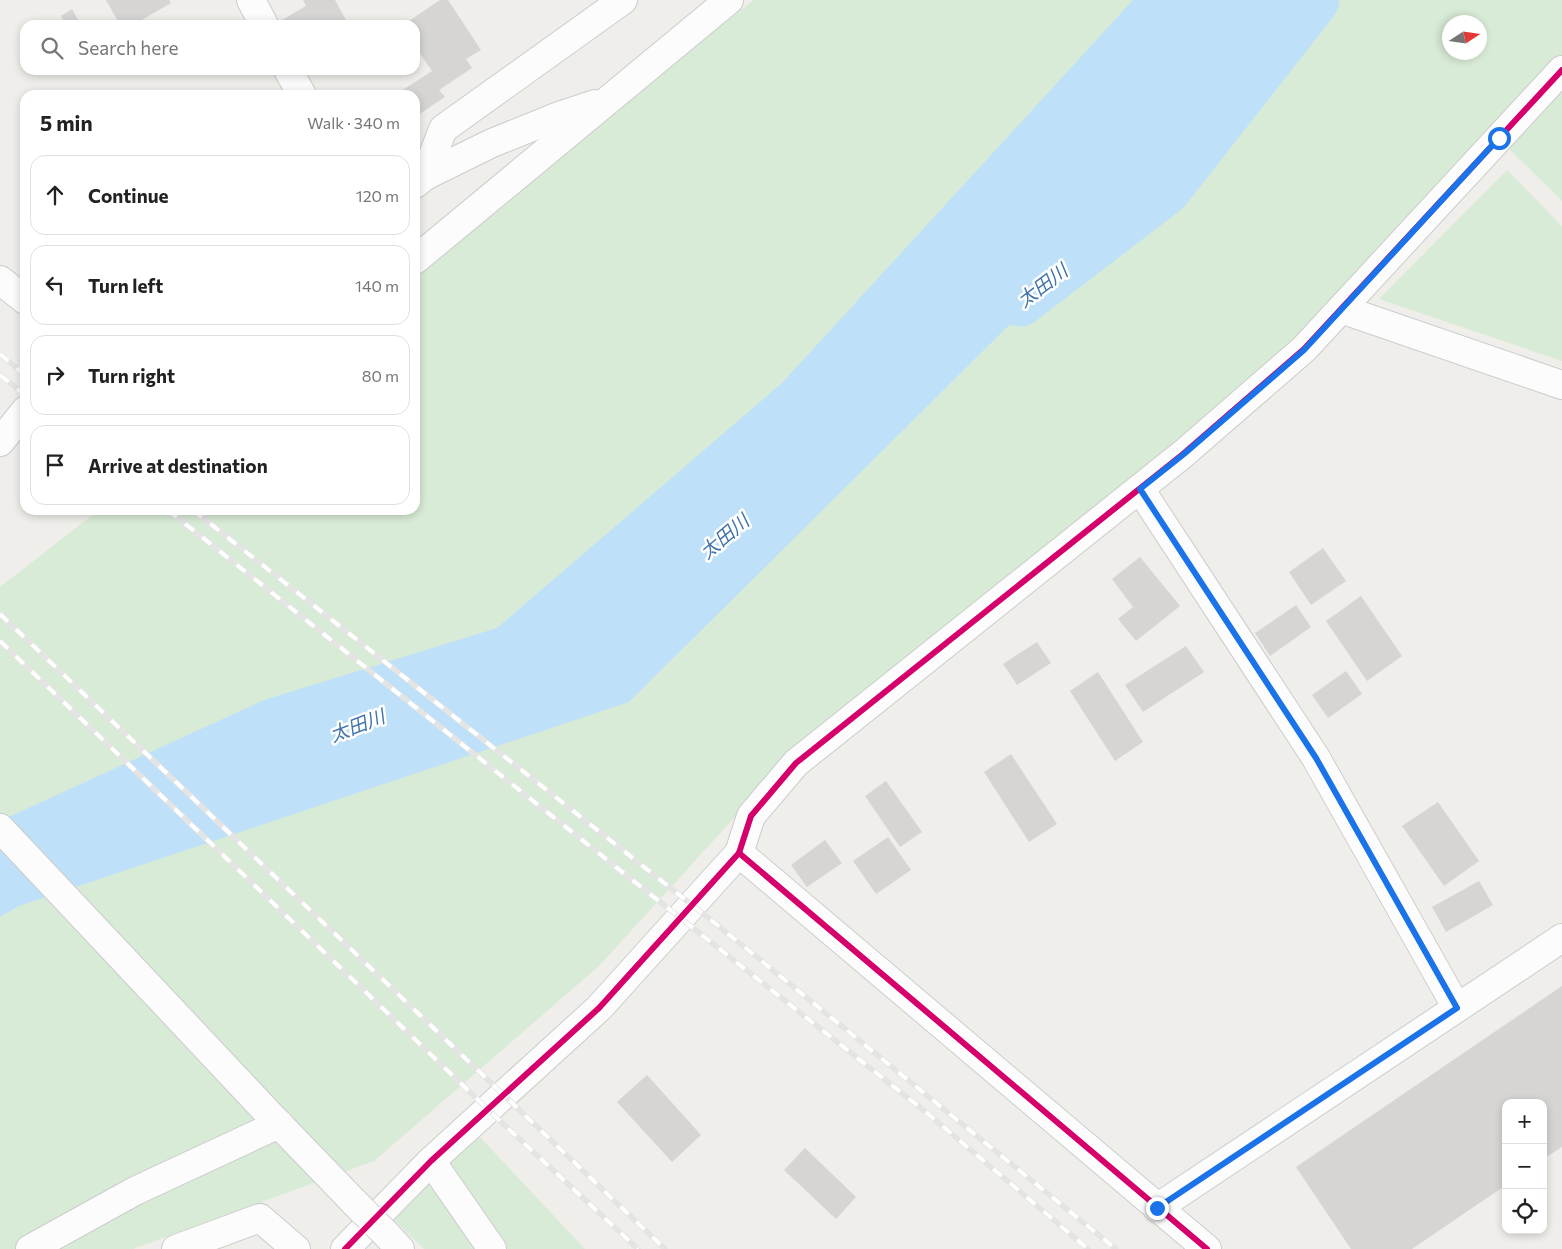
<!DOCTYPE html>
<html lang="en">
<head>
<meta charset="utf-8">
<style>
	:root { --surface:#fff; --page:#f2f2f2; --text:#222; --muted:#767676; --line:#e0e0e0 }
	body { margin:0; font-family:Commissioner,"Noto Sans JP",sans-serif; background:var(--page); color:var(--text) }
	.controls { position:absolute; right:15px; bottom:15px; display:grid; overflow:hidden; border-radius:10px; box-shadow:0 2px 8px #0003 }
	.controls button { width:45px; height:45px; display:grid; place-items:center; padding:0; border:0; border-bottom:1px solid var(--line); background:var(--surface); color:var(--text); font:25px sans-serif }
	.compass { position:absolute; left:1442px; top:15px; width:45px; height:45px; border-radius:50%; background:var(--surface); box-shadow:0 2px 8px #0003; rotate:78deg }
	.stop { position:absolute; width:15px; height:15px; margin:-11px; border:4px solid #1a73e8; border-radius:50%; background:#fff }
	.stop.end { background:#1a73e8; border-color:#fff; box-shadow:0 1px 5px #0008 }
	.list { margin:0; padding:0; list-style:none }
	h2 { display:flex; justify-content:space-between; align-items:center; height:65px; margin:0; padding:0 20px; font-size:21px }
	h2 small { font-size:16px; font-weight:400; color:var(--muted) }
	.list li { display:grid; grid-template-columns:32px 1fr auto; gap:15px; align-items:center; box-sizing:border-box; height:80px; margin:0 10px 10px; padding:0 10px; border:1px solid var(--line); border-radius:15px }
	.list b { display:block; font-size:19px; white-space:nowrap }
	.list em { font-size:16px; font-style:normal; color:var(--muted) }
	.icon { flex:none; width:28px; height:28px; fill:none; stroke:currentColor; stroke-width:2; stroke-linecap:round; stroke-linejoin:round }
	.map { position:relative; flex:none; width:1562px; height:1249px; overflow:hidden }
	.search { position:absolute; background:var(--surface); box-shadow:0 2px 8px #0003; left:20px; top:20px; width:400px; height:55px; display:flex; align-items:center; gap:12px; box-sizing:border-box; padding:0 18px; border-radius:15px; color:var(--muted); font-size:19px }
	.panel { position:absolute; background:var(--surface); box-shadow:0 2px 8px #0003; left:20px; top:90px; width:400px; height:425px; border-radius:15px }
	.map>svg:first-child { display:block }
	.green { fill:#d8ebd6; fill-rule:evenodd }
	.water { fill:#bfe0f9 }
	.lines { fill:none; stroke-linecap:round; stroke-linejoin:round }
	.river { stroke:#bfe0f9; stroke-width:51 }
	.building { fill:#d6d5d3 }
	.minor-casing { stroke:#cbcccc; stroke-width:30 }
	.minor { stroke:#fdfcfc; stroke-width:28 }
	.rail-casing { stroke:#e4e4e4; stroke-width:5.5 }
	.rail { stroke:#fff; stroke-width:4; stroke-dasharray:11; stroke-linecap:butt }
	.minor-bridge-casing { stroke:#cbcccc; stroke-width:30; stroke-linecap:butt }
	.minor-bridge { stroke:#fdfcfc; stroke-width:28 }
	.cycleway-casing { stroke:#fff; stroke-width:9 }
	.cycleway { stroke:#d6006c; stroke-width:6 }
	.route { stroke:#1a73e8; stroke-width:6 }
	.labels { text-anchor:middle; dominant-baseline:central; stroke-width:5; stroke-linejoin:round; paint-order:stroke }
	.water-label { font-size:19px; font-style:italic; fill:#4174aa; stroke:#fff }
</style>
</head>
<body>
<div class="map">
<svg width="1562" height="1249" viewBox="0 0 1562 1249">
	<rect width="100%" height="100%" fill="#efeeea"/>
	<g class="green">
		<path d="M754,0H1562V68L1238,407L815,729L599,966L374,1161L133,1249H0V587L99,510H415V264ZM1450,22H1480V52H1450Z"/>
		<polygon points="1562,73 1562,201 1499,139"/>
		<polygon points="1507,170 1562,226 1562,361 1379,299"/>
		<polygon points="478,1135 585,1249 424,1249 391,1217"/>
	</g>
	<polygon class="water" points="1133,0 1337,0 629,702 19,906 0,917 0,821 264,700 497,628 781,384"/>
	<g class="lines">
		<polyline class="river" points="1020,301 1165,190 1314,0"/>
	</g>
	<g class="building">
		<polygon points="106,0 169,0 171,3 133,25 120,25"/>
		<polygon points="303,0 335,0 347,22 341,25 285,25 282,20 306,6"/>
		<polygon points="440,0 448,0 481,50 466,59 472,68 439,90 445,97 415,117 415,95 395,95 432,71 415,46 415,25 403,25"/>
		<polygon points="72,9 81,25 66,25 61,16"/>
		<polygon points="1323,548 1346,581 1311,605 1289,572"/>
		<polygon points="1140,557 1180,606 1136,641 1118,619 1133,607 1112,579"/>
		<polygon points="1361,596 1402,656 1367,681 1326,621"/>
		<polygon points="1296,605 1311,627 1270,656 1255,633"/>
		<polygon points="1037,642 1051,663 1017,685 1003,664"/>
		<polygon points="1186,646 1204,672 1143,712 1125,685"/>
		<polygon points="1346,671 1362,694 1328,718 1312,695"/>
		<polygon points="1098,672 1143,742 1115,761 1070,691"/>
		<polygon points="1011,754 1057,824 1029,842 984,772"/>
		<polygon points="886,781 922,832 900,847 865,796"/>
		<polygon points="1438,802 1479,861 1444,886 1402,826"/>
		<polygon points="888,837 911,870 876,894 853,861"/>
		<polygon points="825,840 842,863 807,887 791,865"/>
		<polygon points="1479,881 1493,905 1446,932 1432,907"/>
		<polygon points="1562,986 1562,1147 1543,1159 1543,1103 1506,1103 1506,1185 1412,1249 1351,1249 1296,1167"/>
		<polygon points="647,1075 701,1135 672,1162 617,1102"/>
		<polygon points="805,1148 856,1197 836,1219 784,1170"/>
	</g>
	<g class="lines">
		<defs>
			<g id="minor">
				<polyline points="251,0 264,25"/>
				<polyline points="288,70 302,95"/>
				<polyline points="425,176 492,143 559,116 595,104"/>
				<polyline points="415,184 425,176 443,129 623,0"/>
				<polyline points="415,260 729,0"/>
				<polyline points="0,280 25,300"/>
				<polyline points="1341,309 1562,385"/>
				<polyline points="0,442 25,411"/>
				<polyline points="1140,489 1316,758 1457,1008"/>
				<polyline points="0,828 271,1116 355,1203"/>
				<polyline points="739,853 1207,1249"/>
				<polyline points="431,1161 492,1249"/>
				<polyline points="1157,1208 1562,938"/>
				<polyline points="387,1235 400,1249"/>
				<polyline points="30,1249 135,1191 279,1124"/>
				<polyline points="176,1249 260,1218 296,1249"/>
				<polyline points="345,1249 431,1161 599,1008 739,853 751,816 796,763 1183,454 1304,349 1562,70"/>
			</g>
		</defs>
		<use href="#minor" class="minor-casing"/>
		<use href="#minor" class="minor"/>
		<defs>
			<g id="rail">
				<polyline points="0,354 25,375"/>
				<polyline points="0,375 25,395"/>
				<polyline points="168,510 626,875 927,1113 1088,1249"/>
				<polyline points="193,510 716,924 1116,1249"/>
				<polyline points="0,614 665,1249"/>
				<polyline points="0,641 499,1120 638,1249"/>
			</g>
		</defs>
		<use href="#rail" class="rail-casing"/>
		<use href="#rail" class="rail"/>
		<defs>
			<polyline id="minor-bridge" points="355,1203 387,1235"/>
		</defs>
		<use href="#minor-bridge" class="minor-bridge-casing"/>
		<use href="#minor-bridge" class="minor-bridge"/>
		<defs>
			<g id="cycleway">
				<polyline points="739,853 1207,1249"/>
				<polyline points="345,1249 431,1161 599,1008 739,853 751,816 796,763 1183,454 1304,349 1562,70"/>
			</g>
		</defs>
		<use href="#cycleway" class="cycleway-casing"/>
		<use href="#cycleway" class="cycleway"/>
	</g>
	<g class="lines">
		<polyline class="route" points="1157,1208 1457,1008 1316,758 1140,489 1184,454 1304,350 1499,138"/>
	</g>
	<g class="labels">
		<g class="water-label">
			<text transform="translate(1042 285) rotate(-37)">太田川</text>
			<text transform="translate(724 536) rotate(-40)">太田川</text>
			<text transform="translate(357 725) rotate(-21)">太田川</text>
		</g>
	</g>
</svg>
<div class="controls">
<button>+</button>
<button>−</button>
<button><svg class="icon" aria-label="locate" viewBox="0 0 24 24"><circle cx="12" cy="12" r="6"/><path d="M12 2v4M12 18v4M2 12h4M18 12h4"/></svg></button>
</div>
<svg class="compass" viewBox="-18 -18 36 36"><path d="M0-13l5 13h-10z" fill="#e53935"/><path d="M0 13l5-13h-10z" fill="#767676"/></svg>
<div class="stop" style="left:1499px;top:138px"></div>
<div class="stop end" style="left:1157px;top:1208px"></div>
<div class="search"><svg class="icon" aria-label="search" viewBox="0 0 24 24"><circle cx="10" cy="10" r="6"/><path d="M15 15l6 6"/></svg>Search here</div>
<section class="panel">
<h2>5 min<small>Walk · 340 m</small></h2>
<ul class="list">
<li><svg class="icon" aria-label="ahead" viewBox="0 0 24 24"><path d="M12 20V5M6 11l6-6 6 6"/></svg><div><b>Continue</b></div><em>120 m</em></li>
<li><svg class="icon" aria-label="left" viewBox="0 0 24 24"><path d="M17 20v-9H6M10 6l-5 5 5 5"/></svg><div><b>Turn left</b></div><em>140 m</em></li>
<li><svg class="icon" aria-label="right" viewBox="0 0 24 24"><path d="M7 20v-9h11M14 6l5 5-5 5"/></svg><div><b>Turn right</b></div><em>80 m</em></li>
<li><svg class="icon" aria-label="arrive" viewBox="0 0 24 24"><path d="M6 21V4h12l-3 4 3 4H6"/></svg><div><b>Arrive at destination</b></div></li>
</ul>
</section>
</div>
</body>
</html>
